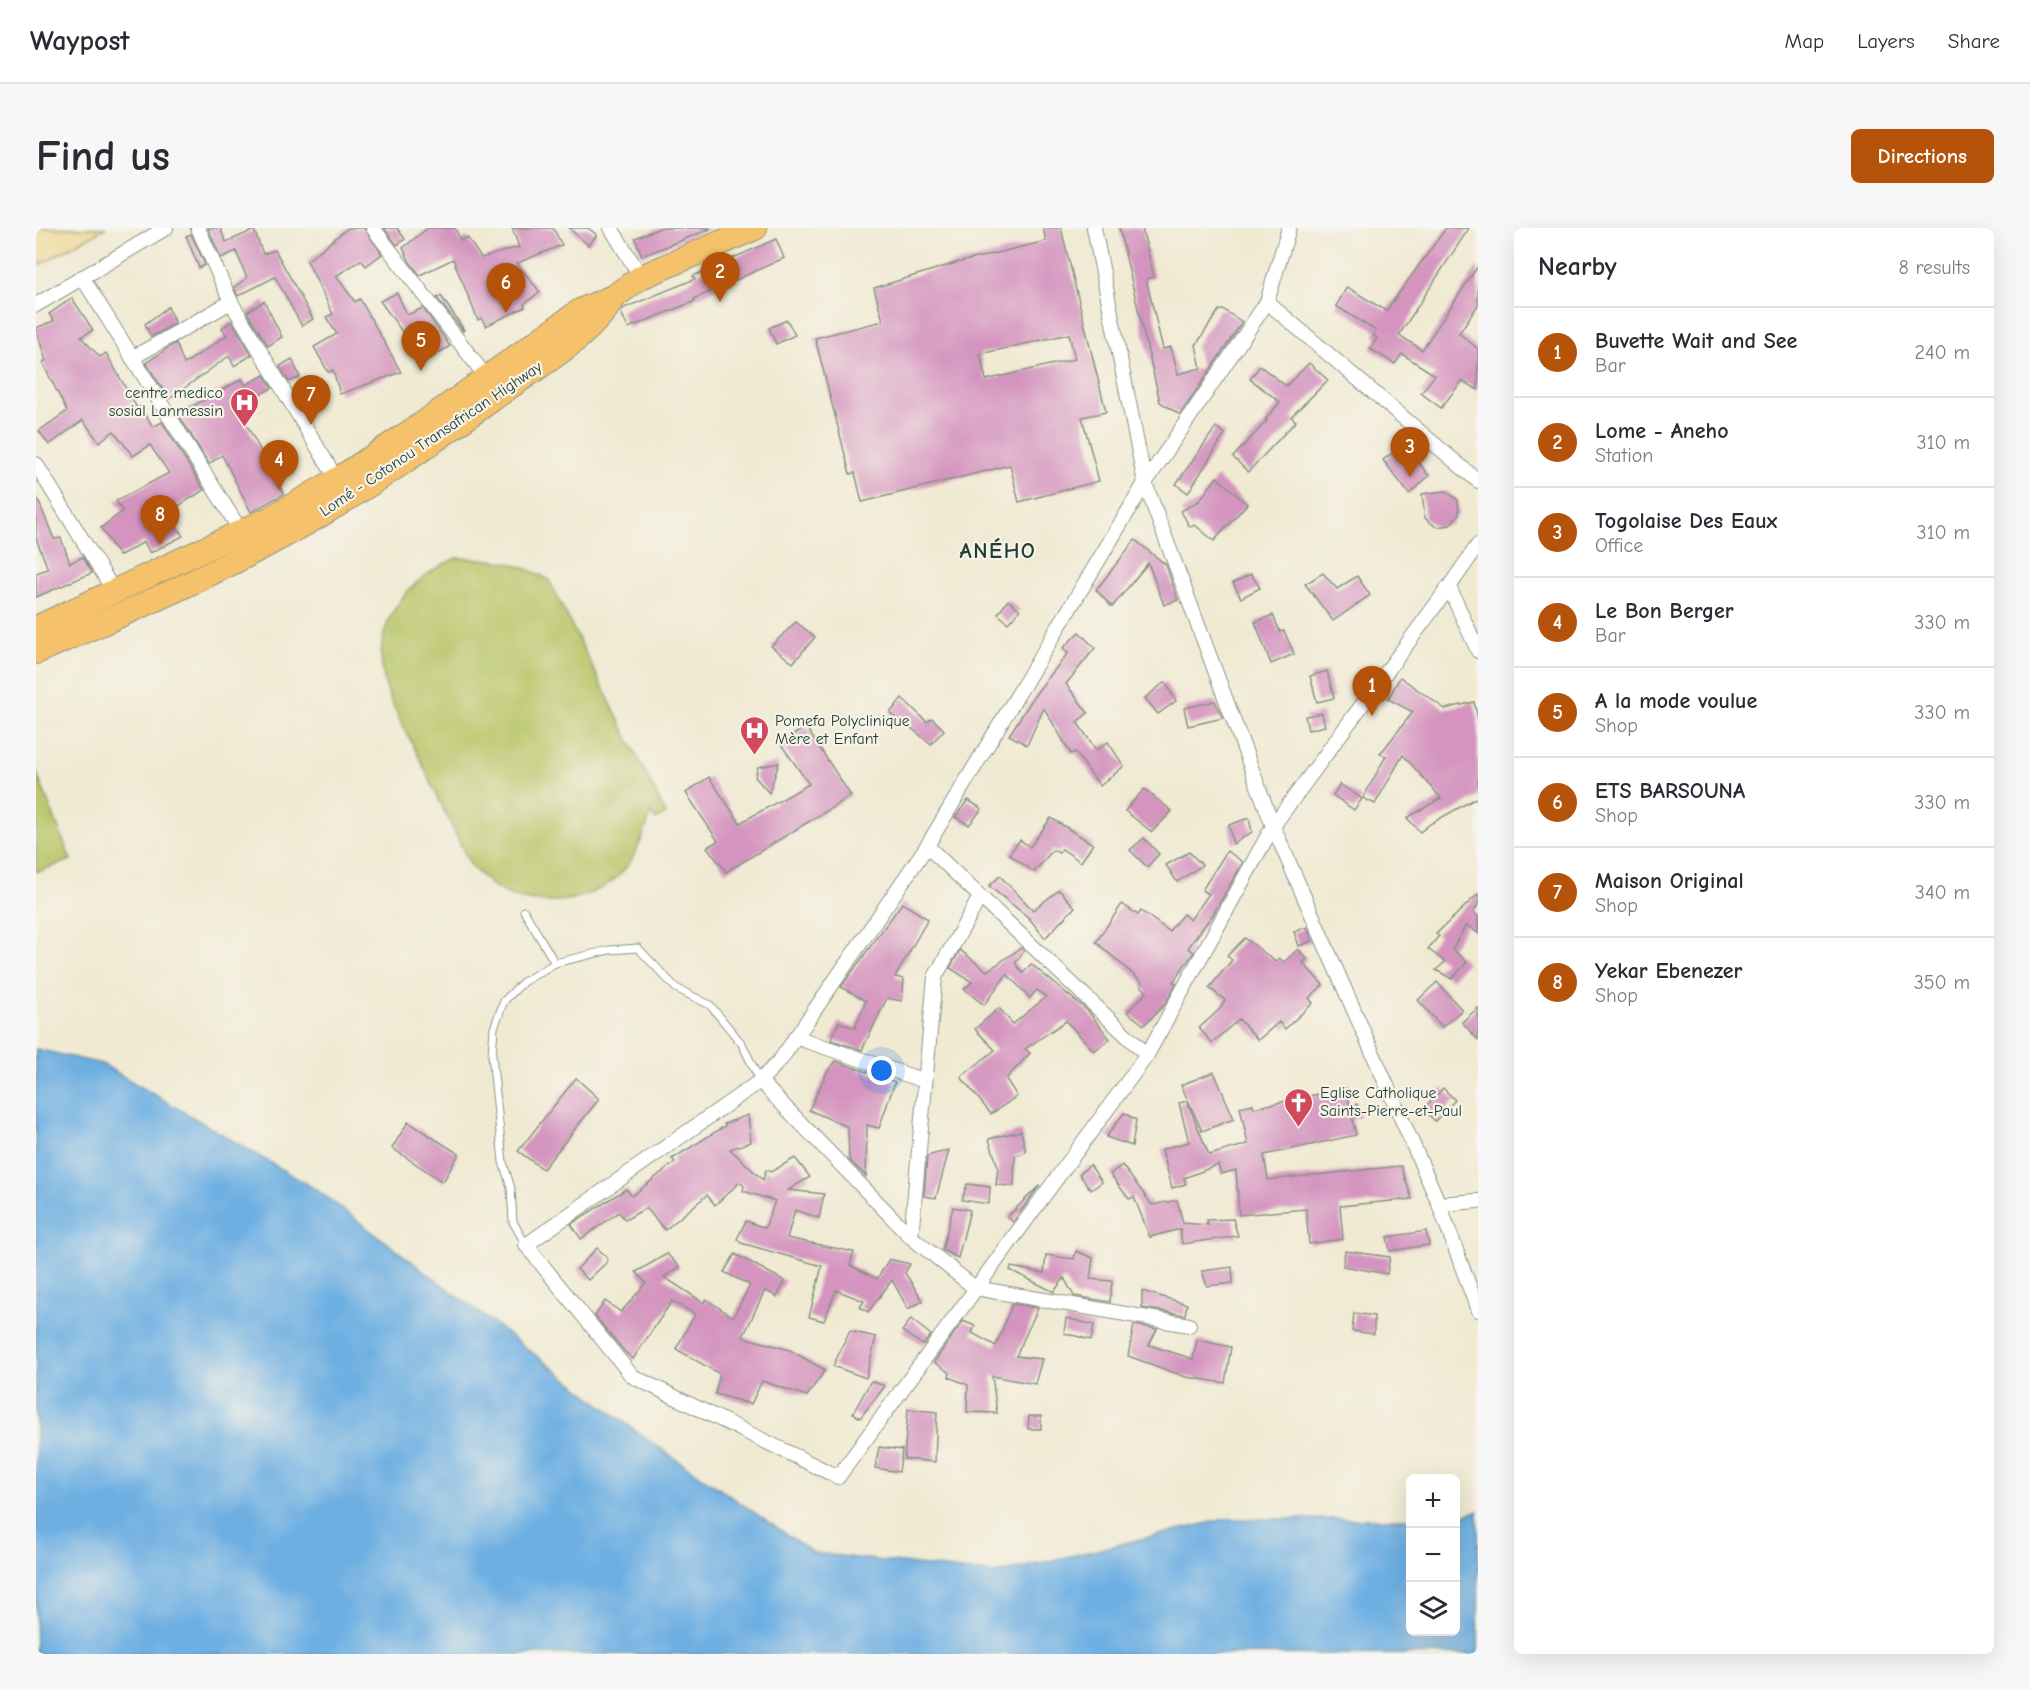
<!DOCTYPE html>
<html lang="en">
<head>
<meta charset="utf-8">
<style>
	:root { --surface:#fff; --page:#f7f7f7; --text:#2b2b33; --muted:#7c7c81; --line:#e1e1e2; --accent:#b45309 }
	body { margin:0; font-family:"Comic Neue",sans-serif; background:var(--page); color:var(--text) }
	.controls { position:absolute; right:18px; bottom:18px; display:grid; overflow:hidden; border-radius:9px; box-shadow:0 6px 24px #0002 }
	.controls button { width:54px; height:54px; display:grid; place-items:center; padding:0; border:0; border-bottom:2px solid var(--line); background:var(--surface); color:var(--text); font:30px sans-serif }
	.you { position:absolute; left:846px; top:843px; width:21px; height:21px; margin:-15px; border:4px solid #fff; border-radius:50%; background:#1a73e8; box-shadow:0 0 0 9px #1a73e833 }
	.badge { display:grid; place-items:center; width:39px; height:39px; border-radius:50%; background:var(--accent); color:#fff; font-size:20px; font-weight:700 }
	.pin { position:absolute; translate:-50% -50px; filter:drop-shadow(0 2px 3px #0008) }
	.pin::after { content:''; position:absolute; top:32px; width:21px; height:18px; background:inherit; clip-path:polygon(0 0,100% 0,50% 100%) }
	.list { margin:0; padding:0; list-style:none }
	h2 { display:flex; justify-content:space-between; align-items:center; height:78px; margin:0; padding:0 24px; font-size:26px }
	h2 small { font-size:20px; font-weight:400; color:var(--muted) }
	.list li { display:grid; grid-template-columns:39px 1fr auto; gap:18px; align-items:center; box-sizing:border-box; height:90px; padding:0 24px; border-top:2px solid var(--line) }
	.list b { display:block; font-size:22px; white-space:nowrap }
	.list p { margin:0; font-size:20px; white-space:nowrap; color:var(--muted) }
	.list em { font-size:20px; font-style:normal; color:var(--muted) }
	.icon { flex:none; width:33px; height:33px; fill:none; stroke:currentColor; stroke-width:2; stroke-linecap:round; stroke-linejoin:round }
	.map { position:relative; flex:none; width:1442px; height:1426px; overflow:hidden; border-radius:9px }
	header { display:flex; align-items:center; gap:36px; box-sizing:border-box; height:84px; padding:0 30px; background:var(--surface); border-bottom:2px solid var(--line) }
	header strong { font-size:28px }
	nav { display:flex; gap:33px; margin-inline-start:auto; font-size:21px }
	.intro { display:flex; align-items:center; justify-content:space-between; box-sizing:border-box; height:144px; padding:0 36px }
	h1 { margin:0; font-size:42px }
	.button { padding:15px 27px; border-radius:9px; background:var(--accent); color:#fff; font-size:21px; font-weight:700 }
	main { display:flex; gap:36px; padding:0 36px }
	aside { flex:1; background:var(--surface); border-radius:9px; box-shadow:0 6px 24px #0002 }
	.map>svg:first-child { display:block }
	.green { fill:#b8c567; stroke:#6c814e; stroke-width:1.5 }
	.sand { fill:#eeda9e; stroke:#868c69; stroke-width:1.5 }
	.water { fill:#6dafe2; stroke:#46768b; stroke-width:1.5 }
	.building { fill:#d494bf; fill-rule:evenodd }
	.lines { fill:none; stroke-linecap:round; stroke-linejoin:round }
	.lane-casing { stroke:#889484; stroke-width:9 }
	.street-casing { stroke:#889484; stroke-width:16 }
	.highway-casing { stroke:#889484; stroke-width:26 }
	.lane { stroke:#fff; stroke-width:7 }
	.street { stroke:#fff; stroke-width:14 }
	.highway { stroke:#f5c16b; stroke-width:24 }
	.labels { text-anchor:middle; dominant-baseline:central; stroke-width:4.5; stroke-linejoin:round; paint-order:stroke }
	.poi-label { font-size:16px; fill:#1f3d34; stroke:#f7f3e8; text-anchor:start }
	.street-label { font-size:16px; fill:#1f3d34; stroke:#f7f3e8 }
	.district-label { font-size:22px; font-weight:bold; letter-spacing:1.5px; fill:#1f3d34; stroke:#f7f3e8 }
</style>
</head>
<body>
<header>
<strong>Waypost</strong>
<nav><a>Map</a><a>Layers</a><a>Share</a></nav>
</header>
<div class="intro"><h1>Find us</h1><a class="button">Directions</a></div>
<main>
<div class="map">
<svg width="1442" height="1426" viewBox="0 0 1442 1426">
	<rect width="100%" height="100%" fill="#f7f3e8"/>
	<filter id="ink" filterUnits="userSpaceOnUse"><feTurbulence type="fractalNoise" baseFrequency=".0167" numOctaves="2"/><feDisplacementMap in="SourceGraphic" scale="12" xChannelSelector="R" yChannelSelector="G"/><feConvolveMatrix kernelMatrix="1 2 1 2 8 2 1 2 1" color-interpolation-filters="sRGB"/></filter>
	<filter id="wash" filterUnits="userSpaceOnUse"><feTurbulence type="fractalNoise" baseFrequency=".008" numOctaves="4" result="noise"/><feDisplacementMap in="SourceGraphic" scale="24" xChannelSelector="R" yChannelSelector="G"/><feGaussianBlur stdDeviation="1.35" result="paint"/><feColorMatrix in="noise" values="0 0 0 0 0 0 0 0 0 0 0 0 0 0 0 0 0 1.4 0 .05"/><feComposite in="paint" operator="in"/></filter>
	<g filter="url(#wash)">
		<rect width="100%" height="100%" fill="#f0ead3"/>
		<g class="green">
			<path d="M420,330C458,331 480,332 513,352L630,586L620,592L615,585C610,601 604,618 595,632C572,669 520,681 480,669C461,664 448,651 435,638C417,601 399,564 382,527C372,507 360,486 352,465C330,403 365,355 420,330Z"/>
			<polygon points="0,543 35,632 0,644"/>
		</g>
		<polygon class="sand" points="0,0 69,0 0,39"/>
		<polygon class="water" points="0,821 66,836 281,962 612,1212 778,1325 960,1346 1189,1291 1374,1291 1374,1404 1420,1404 1420,1289 1442,1283 1442,1426 0,1426"/>
		<g id="blocks">
			<g class="building">
				<polygon points="172,0 184,0 190,14 218,2 227,26 239,22 277,91 266,98 239,49 202,68 198,59 211,50 200,23 185,30"/>
				<polygon points="312,0 328,0 346,26 330,38 325,32 300,48 319,74 324,71 365,144 304,166 297,142 292,144 278,119 301,106 290,89 297,86 271,33"/>
				<polygon points="348,0 361,0 369,11 361,17"/>
				<polygon points="392,0 419,0 425,13 431,9 445,30 483,19 476,0 517,0 526,17 481,35 504,64 488,76 489,79 450,98 445,90 442,92 417,31 384,47 374,34 367,20"/>
				<polygon points="533,0 552,0 561,7 552,17"/>
				<polygon points="624,0 674,0 674,1 606,28 599,10"/>
				<path d="M1007,0H1025L1070,184L1046,189L1063,253L983,274L974,237L826,274L819,245L814,246L779,110L847,93L838,60L920,35L1010,13ZM1033,106L1039,131L950,152L944,126Z"/>
				<polygon points="1083,0 1106,0 1118,49 1110,51 1127,121 1135,119 1142,146 1165,140 1160,117 1183,82 1188,82 1206,94 1144,187 1124,174"/>
				<polygon points="1410,0 1433,0 1363,107 1386,122 1442,38 1442,77 1423,105 1442,121 1442,162 1426,153 1405,180 1385,165 1399,147 1366,126 1359,136 1334,121 1341,110 1337,107 1340,103 1300,78 1311,59 1350,83"/>
				<polygon points="155,6 169,37 163,40 150,8"/>
				<polygon points="740,11 748,30 658,71 659,73 592,100 585,84 588,80 659,51 657,48"/>
				<polygon points="361,65 371,87 387,80 414,118 388,134 344,73"/>
				<polygon points="405,68 428,102 427,103 401,70"/>
				<polygon points="36,70 57,102 45,109 64,129 70,125 101,180 104,179 117,199 126,194 168,262 131,285 147,308 114,325 108,314 83,328 65,300 87,283 80,273 133,245 114,217 97,228 78,203 63,214 47,192 13,217 3,203 31,183 6,134 10,133 0,100 18,93 13,86"/>
				<polygon points="228,73 246,109 232,118 211,84"/>
				<polygon points="132,79 139,95 115,109 109,96"/>
				<polygon points="751,92 759,107 740,116 733,100"/>
				<polygon points="196,93 216,127 198,138 193,128 133,171 110,135 140,115 148,136 191,107 186,100"/>
				<polygon points="256,131 264,149 253,154 244,138"/>
				<polygon points="1273,135 1292,152 1255,189 1260,193 1212,244 1197,229 1231,193 1229,192 1244,174 1214,151 1224,138 1250,158"/>
				<polygon points="228,147 236,160 201,179 248,266 215,284 186,227 173,236 142,186 206,151 210,157"/>
				<polygon points="1180,199 1189,206 1152,265 1140,256"/>
				<polygon points="1359,223 1372,238 1381,232 1393,248 1373,266 1347,232"/>
				<polygon points="1181,249 1211,276 1178,313 1159,297 1154,299 1145,283 1163,273"/>
				<polygon points="1410,263 1422,272 1423,286 1414,297 1400,299 1389,290 1386,266"/>
				<polygon points="0,267 18,311 25,310 34,335 47,329 56,345 0,369 0,345 12,341 0,310"/>
				<polygon points="1099,312 1130,337 1142,372 1128,377 1112,335 1076,379 1060,362"/>
				<polygon points="1287,345 1301,361 1321,348 1334,367 1297,393 1269,356"/>
				<polygon points="1215,346 1224,360 1205,370 1197,355"/>
				<polygon points="972,372 984,382 972,395 962,386"/>
				<polygon points="1237,387 1244,404 1248,403 1258,426 1235,436 1219,394"/>
				<polygon points="760,394 779,409 757,435 735,418"/>
				<polygon points="1043,404 1059,420 1030,456 1052,485 1041,494 1060,522 1072,514 1088,538 1064,558 1039,524 1035,526 1008,480 991,517 973,507 1001,464 1032,425 1027,420"/>
				<polygon points="1291,443 1298,470 1281,474 1274,448"/>
				<polygon points="1364,449 1409,481 1438,474 1442,491 1442,569 1394,596 1384,604 1371,590 1405,570 1367,527 1339,576 1327,570 1350,528 1344,526 1377,484 1352,471"/>
				<polygon points="1129,454 1140,473 1122,486 1109,470"/>
				<polygon points="866,470 891,494 896,490 908,502 895,516 870,496 868,499 854,485"/>
				<polygon points="1179,473 1187,490 1152,498 1148,480"/>
				<polygon points="1286,485 1289,498 1272,502 1269,488"/>
				<polygon points="770,499 815,568 690,644 671,619 682,613 650,565 673,549 704,595 773,556 744,515"/>
				<polygon points="743,535 733,565 719,549 722,539"/>
				<polygon points="1304,556 1326,571 1318,582 1297,567"/>
				<polygon points="1108,561 1136,583 1116,604 1089,583"/>
				<polygon points="932,572 946,581 933,597 919,589"/>
				<polygon points="1015,590 1057,616 1045,634 1026,621 1023,625 1017,622 998,644 973,626 984,612 994,619"/>
				<polygon points="1213,590 1216,604 1197,616 1193,597"/>
				<polygon points="1108,610 1123,626 1111,639 1094,622"/>
				<polygon points="1191,623 1207,634 1177,686 1152,720 1158,724 1137,754 1140,756 1129,776 1108,797 1091,784 1111,764 1105,758 1107,755 1060,714 1086,676 1102,687 1105,683 1133,703 1147,686 1154,692 1173,666 1166,662"/>
				<polygon points="1153,624 1166,637 1141,654 1130,637"/>
				<polygon points="964,648 997,682 1023,662 1039,679 1009,710 993,690 953,658"/>
				<polygon points="1442,666 1442,677 1437,685 1442,688 1442,705 1430,697 1416,721 1431,734 1416,751 1400,742 1409,734 1392,721 1403,708 1400,706"/>
				<polygon points="866,675 892,691 859,749 868,751 866,773 851,770 826,822 795,812 803,794 819,800 830,773 805,759"/>
				<polygon points="1271,699 1276,713 1263,718 1258,704"/>
				<polygon points="1209,710 1240,734 1243,730 1248,734 1262,721 1271,731 1267,735 1287,757 1273,770 1277,775 1249,801 1243,794 1222,812 1203,791 1176,815 1163,800 1183,782 1189,772 1173,760 1196,732 1191,728"/>
				<polygon points="985,720 988,723 979,735 987,745 995,736 1052,783 1074,811 1058,823 1030,793 989,821 994,825 970,851 981,868 955,886 925,849 959,822 939,801 963,780 977,796 1010,769 1001,762 994,770 971,746 948,777 928,761 936,754 914,740 924,722 951,743"/>
				<polygon points="1401,754 1426,782 1406,799 1382,772"/>
				<polygon points="1442,780 1442,812 1426,794"/>
				<polygon points="800,833 859,854 843,900 831,897 830,948 813,932 812,899 773,882 791,844"/>
				<polygon points="1178,844 1198,891 1166,903 1145,857"/>
				<polygon points="540,850 563,871 507,941 482,923"/>
				<polygon points="1310,860 1314,878 1321,876 1324,889 1316,890 1320,907 1228,927 1232,952 1365,938 1376,971 1304,978 1307,1011 1273,1016 1270,981 1203,987 1200,942 1185,946 1182,937 1148,950 1150,956 1136,960 1126,921 1153,914 1143,875 1151,873 1173,927 1212,916 1204,879 1217,876 1218,880"/>
				<polygon points="1407,860 1419,872 1399,893 1387,881"/>
				<polygon points="1088,885 1100,892 1096,918 1070,909"/>
				<polygon points="712,887 715,914 694,921 727,952 730,942 735,944 759,930 774,949 752,962 788,966 783,990 759,982 751,1010 818,1024 814,1037 841,1051 853,1031 874,1036 869,1045 887,1073 872,1081 856,1052 832,1084 824,1079 828,1073 800,1062 788,1093 773,1089 786,1038 705,1015 701,1011 710,993 729,1000 739,973 707,963 708,958 704,954 679,977 671,967 629,1002 610,980 589,992 583,984 545,1011 535,996 590,961 596,968 639,934 636,931 689,898 688,896"/>
				<polygon points="372,894 423,926 407,954 356,920"/>
				<polygon points="985,903 990,924 979,928 978,958 960,957 962,939 953,911"/>
				<polygon points="913,922 900,970 888,968 891,928"/>
				<polygon points="1054,937 1066,954 1055,962 1043,946"/>
				<polygon points="1086,937 1116,977 1141,972 1147,995 1172,997 1171,992 1197,991 1202,1008 1146,1016 1144,1001 1114,1009 1098,969 1093,971 1074,946"/>
				<polygon points="931,956 954,959 953,976 926,972"/>
				<polygon points="1004,957 977,994 971,989"/>
				<polygon points="917,979 934,982 922,1030 906,1022"/>
				<polygon points="1390,1003 1393,1017 1354,1023 1351,1009"/>
				<polygon points="561,1020 571,1029 571,1034 552,1052 541,1041"/>
				<polygon points="1040,1023 1057,1030 1054,1051 1076,1053 1074,1074 1038,1068 1028,1050 1018,1064 974,1042 975,1039 1008,1045 1010,1027 1038,1031"/>
				<polygon points="1309,1023 1354,1029 1351,1046 1307,1038"/>
				<polygon points="631,1026 644,1039 628,1049 668,1075 670,1071 697,1089 714,1057 688,1044 699,1026 749,1053 741,1069 729,1062 707,1109 754,1122 789,1142 771,1168 726,1153 715,1176 679,1166 684,1146 640,1121 659,1086 636,1073 597,1131 589,1124 559,1088 569,1073 585,1084 610,1055 600,1044"/>
				<polygon points="1196,1039 1197,1055 1171,1058 1166,1043"/>
				<polygon points="1106,1063 1151,1076 1149,1087 1106,1080"/>
				<polygon points="976,1076 1002,1080 980,1128 1006,1131 999,1156 956,1148 961,1185 931,1184 932,1157 913,1149 914,1145 898,1134 927,1093 939,1098 936,1105 960,1118"/>
				<polygon points="1318,1085 1338,1088 1338,1106 1316,1103"/>
				<polygon points="1030,1090 1058,1097 1055,1112 1028,1105"/>
				<polygon points="875,1091 895,1107 887,1117 866,1103"/>
				<polygon points="1098,1097 1121,1101 1113,1117 1157,1131 1161,1112 1195,1119 1189,1155 1150,1149 1092,1128"/>
				<polygon points="814,1103 840,1109 830,1150 797,1138"/>
				<polygon points="835,1153 849,1158 824,1190 817,1185"/>
				<polygon points="872,1181 901,1184 899,1234 868,1231"/>
				<polygon points="993,1188 1005,1188 1005,1201 992,1201"/>
				<polygon points="843,1219 866,1222 863,1244 839,1240"/>
			</g>
		</g>
	</g>
	<g filter="url(#ink)">
		<use href="#blocks" fill-opacity="0" stroke="#889484" stroke-width="1.5"/>
		<g class="lines">
			<defs>
				<g id="lane">
					<polyline points="488,683 519,735"/>
					<polyline points="490,1017 477,994 475,960 467,934 456,827 458,800 468,773 487,754 519,735 573,722 602,720 640,760 674,777 706,816 724,853"/>
				</g>
				<g id="street">
					<polyline points="162,0 195,74 301,252"/>
					<polyline points="337,0 450,149"/>
					<polyline points="575,0 605,49"/>
					<polyline points="1058,0 1109,255 1237,598 1403,976 1442,1082"/>
					<polyline points="1253,0 1231,74 1109,255 891,618 745,831 724,853 490,1017 596,1148 802,1249 1111,827 1237,598 1413,359"/>
					<polyline points="46,49 206,305"/>
					<polyline points="1231,74 1442,253"/>
					<polyline points="0,77 130,0"/>
					<polyline points="96,130 195,74"/>
					<polyline points="0,236 79,365"/>
					<polyline points="1442,317 1413,359 1442,423"/>
					<polyline points="891,618 1111,827"/>
					<polyline points="759,809 889,853"/>
					<polyline points="724,853 875,1009 939,1060 1153,1097"/>
					<polyline points="1403,976 1442,973"/>
					<polyline points="875,1009 899,749 944,669"/>
				</g>
				<g id="highway">
					<polyline points="0,400 235,290 301,252 385,197 544,83 579,68 605,49 719,0"/>
					<path d="M0,424C97,382 194,340 286,286C347,250 405,208 462,167C503,137 552,112 579,68"/>
				</g>
			</defs>
			<use href="#lane" class="lane-casing"/>
			<use href="#street" class="street-casing"/>
			<use href="#highway" class="highway-casing"/>
			<use href="#lane" class="lane"/>
			<use href="#street" class="street"/>
			<use href="#highway" class="highway"/>
		</g>
	</g>
	<defs>
		<symbol id="hospital-pin" viewBox="-11 -11 22 30"><path d="M0 17L-7.5 6A9.5 9.5 0 1 1 7.5 6Z" fill="#d1495b" stroke="#f7f3e8"/><path d="M-5-5h3v3.5h4V-5h3V5h-3V1.5h-4V5h-3Z" fill="#fff"/></symbol>
		<symbol id="church-pin" viewBox="-11 -11 22 30"><path d="M0 17L-7.5 6A9.5 9.5 0 1 1 7.5 6Z" fill="#d1495b" stroke="#f7f3e8"/><path d="M-1.2-6h2.4v3.5h3.3v2.4h-3.3V6h-2.4V-.1h-3.3v-2.4h3.3Z" fill="#fff"/></symbol>
	</defs>
	<g fill-rule="evenodd">
		<use href="#hospital-pin" x="192" y="158" width="33" height="45"/>
		<use href="#hospital-pin" x="702" y="486" width="33" height="45"/>
		<use href="#church-pin" x="1246" y="858" width="33" height="45"/>
	</g>
	<g class="labels">
		<g class="poi-label">
			<text x="187" y="165" text-anchor="end">centre medico<tspan x="187" dy="18">sosial Lanmessin</tspan></text>
			<text x="739" y="493">Pomefa Polyclinique<tspan x="739" dy="18">Mère et Enfant</tspan></text>
			<text x="1284" y="865">Eglise Catholique<tspan x="1284" dy="18">Saints-Pierre-et-Paul</tspan></text>
		</g>
		<g class="street-label">
			<text transform="translate(395 211) rotate(-34)">Lomé - Cotonou Transafrican Highway</text>
		</g>
		<g class="district-label">
			<text x="962" y="323">ANÉHO</text>
		</g>
	</g>
</svg>
<div class="controls">
<button>+</button>
<button>−</button>
<button><svg class="icon" aria-label="layers" viewBox="0 0 24 24"><path d="M12 4l9 5-9 5-9-5zM3 14l9 5 9-5"/></svg></button>
</div>
<div class="you"></div>
<div class="pin badge" style="left:1336px;top:488px">1</div>
<div class="pin badge" style="left:684px;top:74px">2</div>
<div class="pin badge" style="left:1374px;top:249px">3</div>
<div class="pin badge" style="left:243px;top:262px">4</div>
<div class="pin badge" style="left:385px;top:143px">5</div>
<div class="pin badge" style="left:470px;top:85px">6</div>
<div class="pin badge" style="left:275px;top:197px">7</div>
<div class="pin badge" style="left:124px;top:317px">8</div>
</div>
<aside>
<h2>Nearby<small>8 results</small></h2>
<ul class="list">
<li><span class="badge">1</span><div><b>Buvette Wait and See</b><p>Bar</p></div><em>240 m</em></li>
<li><span class="badge">2</span><div><b>Lome - Aneho</b><p>Station</p></div><em>310 m</em></li>
<li><span class="badge">3</span><div><b>Togolaise Des Eaux</b><p>Office</p></div><em>310 m</em></li>
<li><span class="badge">4</span><div><b>Le Bon Berger</b><p>Bar</p></div><em>330 m</em></li>
<li><span class="badge">5</span><div><b>A la mode voulue</b><p>Shop</p></div><em>330 m</em></li>
<li><span class="badge">6</span><div><b>ETS BARSOUNA</b><p>Shop</p></div><em>330 m</em></li>
<li><span class="badge">7</span><div><b>Maison Original</b><p>Shop</p></div><em>340 m</em></li>
<li><span class="badge">8</span><div><b>Yekar Ebenezer</b><p>Shop</p></div><em>350 m</em></li>
</ul>
</aside>
</main>
</body>
</html>
